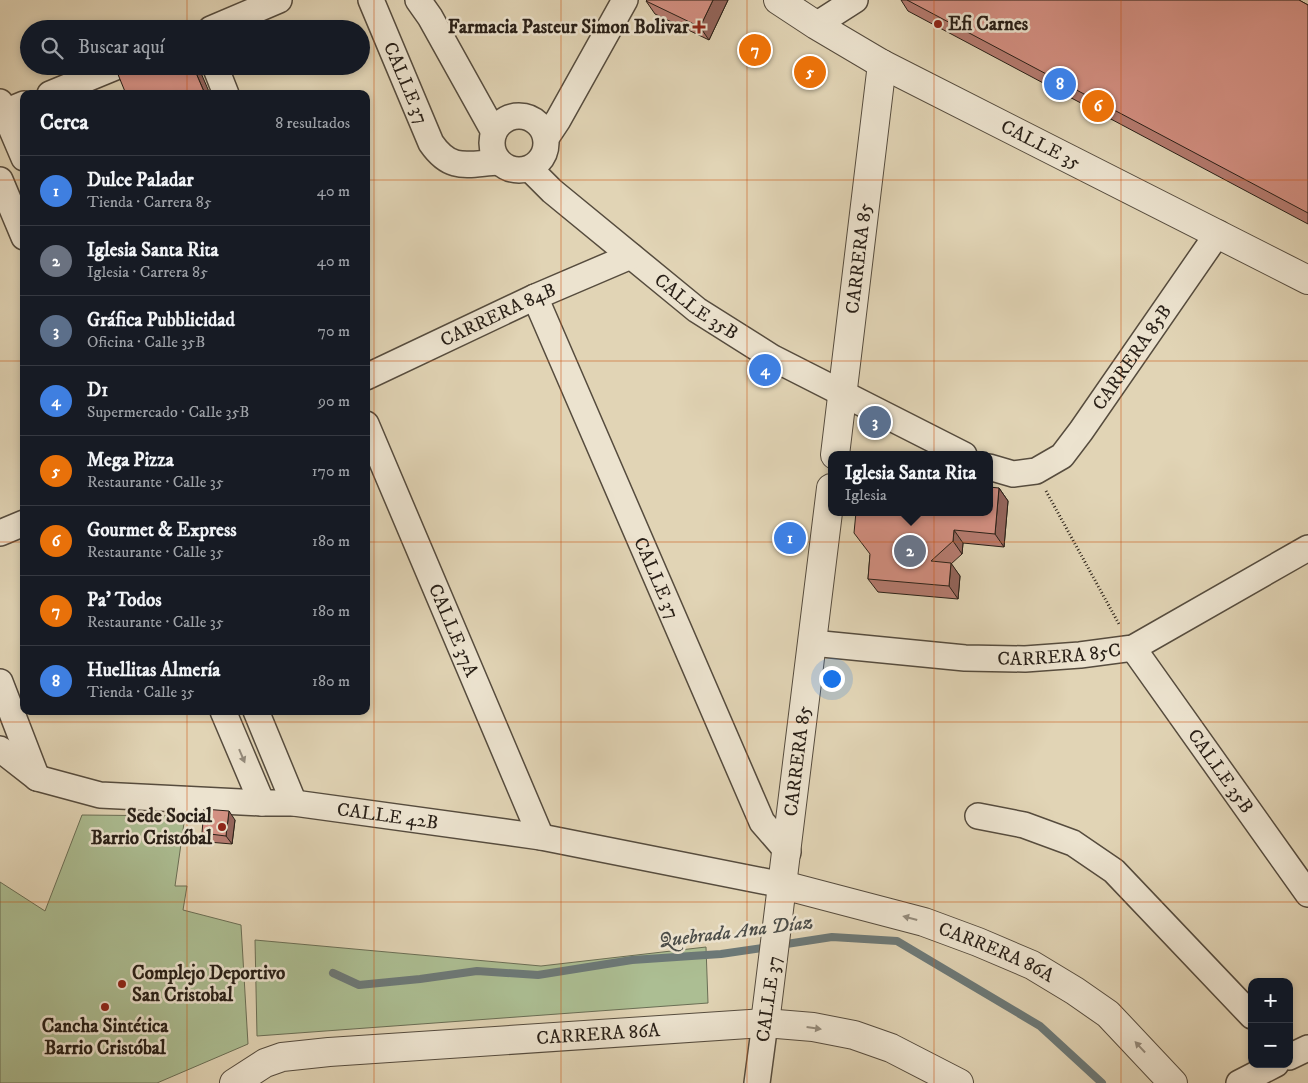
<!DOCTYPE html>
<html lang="es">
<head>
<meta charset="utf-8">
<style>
	:root { --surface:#171b24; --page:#242831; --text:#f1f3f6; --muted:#9ea1a6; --line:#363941; --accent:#db2777 }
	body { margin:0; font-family:"IM FELL DW Pica",serif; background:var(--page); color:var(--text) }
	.controls { position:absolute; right:15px; bottom:15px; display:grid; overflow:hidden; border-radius:10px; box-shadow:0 2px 8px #0003 }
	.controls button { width:45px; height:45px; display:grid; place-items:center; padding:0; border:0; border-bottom:1px solid var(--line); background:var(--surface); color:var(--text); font:25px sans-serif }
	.you { position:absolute; left:831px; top:678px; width:18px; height:18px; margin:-12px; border:4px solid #fff; border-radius:50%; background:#1a73e8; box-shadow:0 0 0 8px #1a73e833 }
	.badge { display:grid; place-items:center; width:32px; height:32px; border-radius:50%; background:var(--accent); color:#fff; font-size:16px; font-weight:700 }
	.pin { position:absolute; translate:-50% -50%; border:2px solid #fff; box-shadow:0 1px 5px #0006 }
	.popup { position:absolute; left:828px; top:451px; width:165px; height:65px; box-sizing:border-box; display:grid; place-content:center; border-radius:10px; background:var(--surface); filter:drop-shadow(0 1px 4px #0005); font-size:16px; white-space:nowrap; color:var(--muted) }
	.popup b { font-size:19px; color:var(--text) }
	.popup::after { content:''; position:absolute; left:50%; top:100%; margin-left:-10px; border:10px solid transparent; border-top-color:var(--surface) }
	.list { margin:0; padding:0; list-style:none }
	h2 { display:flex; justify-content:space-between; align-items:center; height:65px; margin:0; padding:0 20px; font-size:21px }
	h2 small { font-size:16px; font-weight:400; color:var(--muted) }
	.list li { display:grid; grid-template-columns:32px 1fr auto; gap:15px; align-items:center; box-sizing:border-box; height:70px; padding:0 20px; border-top:1px solid var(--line) }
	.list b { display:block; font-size:19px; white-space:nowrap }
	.list p { margin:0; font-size:16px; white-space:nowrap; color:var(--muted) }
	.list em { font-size:16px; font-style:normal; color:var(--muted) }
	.icon { flex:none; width:28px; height:28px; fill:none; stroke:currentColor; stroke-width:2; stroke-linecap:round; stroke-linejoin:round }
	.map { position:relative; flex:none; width:1308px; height:1083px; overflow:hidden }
	.search { position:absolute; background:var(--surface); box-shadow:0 2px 8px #0003; left:20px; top:20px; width:350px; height:55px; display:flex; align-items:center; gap:12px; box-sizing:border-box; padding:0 18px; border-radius:28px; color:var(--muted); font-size:19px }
	.panel { position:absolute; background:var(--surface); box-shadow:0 2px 8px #0003; left:20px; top:90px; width:350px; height:625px; border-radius:10px }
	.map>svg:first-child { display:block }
	.green { fill:#acbe93; stroke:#6a6e55 }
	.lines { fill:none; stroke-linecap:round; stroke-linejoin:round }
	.stream { stroke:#6c7978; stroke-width:8 }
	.minor-casing { stroke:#564c3e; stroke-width:28 }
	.tertiary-casing { stroke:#564c3e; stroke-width:30 }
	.path { stroke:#281f17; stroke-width:3; stroke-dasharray:1 2.5; stroke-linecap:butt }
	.minor { stroke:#ece3cf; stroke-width:25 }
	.tertiary { stroke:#ece3cf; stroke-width:28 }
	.wall { fill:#b67c71; stroke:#281f17 }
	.shaded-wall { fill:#94655c; stroke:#281f17 }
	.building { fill:#d49083; stroke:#281f17 }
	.oneway { fill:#948b7c }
	.grid { fill:none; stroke:#cb500e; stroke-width:1; stroke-opacity:0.55 }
	.poi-dot { fill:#8f2418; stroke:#ece3cf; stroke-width:2 }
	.labels { text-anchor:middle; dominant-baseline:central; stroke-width:5; stroke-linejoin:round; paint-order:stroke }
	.poi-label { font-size:19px; font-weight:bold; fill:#281f17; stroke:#ece3cf; text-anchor:start }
	.street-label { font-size:19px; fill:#281f17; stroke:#ece3cf }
	.water-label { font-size:20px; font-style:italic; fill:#4a4c48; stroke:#ece3cf }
</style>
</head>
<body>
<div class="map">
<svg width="1308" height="1083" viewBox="0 0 1308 1083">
	<rect width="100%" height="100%" fill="#e1d4b5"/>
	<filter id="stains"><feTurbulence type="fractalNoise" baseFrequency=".004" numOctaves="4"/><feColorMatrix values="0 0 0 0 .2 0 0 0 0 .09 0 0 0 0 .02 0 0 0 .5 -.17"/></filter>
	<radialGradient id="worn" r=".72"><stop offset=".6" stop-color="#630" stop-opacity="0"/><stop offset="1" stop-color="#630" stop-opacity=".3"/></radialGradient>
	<g class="green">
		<polygon points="82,815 185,816 175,886 187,886 183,910 241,925 248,1044 157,1083 0,1083 0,882 45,911"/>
		<polygon points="255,940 541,966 706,947 708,1003 257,1036"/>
	</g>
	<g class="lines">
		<g class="stream">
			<polyline points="780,945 832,937 897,941 1040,1026 1102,1083"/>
			<polyline points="333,973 359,985 420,979 477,971 538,975 632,960 721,954 769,947"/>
		</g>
		<defs>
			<g id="minor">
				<path id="s1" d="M371,0L431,143C451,172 467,164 498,162"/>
				<polyline points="418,0 430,17 494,132"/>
				<polyline points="816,25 855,0"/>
				<polyline points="211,29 279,0"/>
				<polyline points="215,66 226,94"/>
				<polyline points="50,94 118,66"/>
				<polyline points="0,102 24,158"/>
				<polyline points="0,114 24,104"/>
				<circle cx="519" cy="143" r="27"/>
				<polyline points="546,138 558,120 625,0"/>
				<path id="s2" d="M530,169L552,191L697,310L773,358L964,455"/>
				<polyline points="0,180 24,237"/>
				<path id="s3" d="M535,297L762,822L788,852"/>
				<path id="s4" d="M366,377L535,297L631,256"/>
				<path id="s5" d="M366,424L541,837"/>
				<path id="s6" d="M989,467L1013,474L1036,471L1062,456L1081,431L1218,233"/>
				<polyline points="0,533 24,523"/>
				<path id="s7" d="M812,643L965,658L1025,659L1080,655L1133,648L1308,548"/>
				<path id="s8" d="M1133,648L1308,894"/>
				<polyline points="0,682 37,778"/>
				<polyline points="223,711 262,803"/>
				<polyline points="256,711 294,803"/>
				<path id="s9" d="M0,749L37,778L100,795L262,803H294L541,837L783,885"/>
				<polyline points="978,816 1024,825 1073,843 1114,871 1252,1016"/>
				<polyline points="1289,1057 1308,1048"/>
				<polyline points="757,1083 765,1023"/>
				<polyline points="1239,1083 1276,1064"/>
			</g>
			<g id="tertiary">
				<path id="s10" d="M778,0L816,25L882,64L1308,280"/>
				<path id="s11" d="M835,455L882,64"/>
				<path id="s12" d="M783,885L924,922L978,942L1032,965L1075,991L1108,1014L1173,1083"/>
				<path id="s13" d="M765,1023L831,488"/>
				<path id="s14" d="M234,1083L265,1063L282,1057L329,1052L765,1023L813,1027L854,1035L891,1048L959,1083"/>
			</g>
		</defs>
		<use href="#minor" class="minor-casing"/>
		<use href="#tertiary" class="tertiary-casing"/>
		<polyline class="path" points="1046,491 1120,626"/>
		<use href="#minor" class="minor"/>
		<use href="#tertiary" class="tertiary"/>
	</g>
	<g class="wall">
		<polygon points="728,0 709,40 655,14 646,1"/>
		<polygon points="901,0 1299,0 1308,5 1308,224 908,11"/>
		<polygon points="999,488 1008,501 1004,547 963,543 962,554 951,564 960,576 958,599 878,592 868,579 870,555"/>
		<polygon points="235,820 232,844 208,842 202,833"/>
	</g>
	<g class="shaded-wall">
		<polygon points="713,0 728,0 709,40 700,27"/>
		<polygon points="193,66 198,66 210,94 205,94"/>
		<polygon points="999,488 1008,501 1004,547 995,534"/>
		<polygon points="954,530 963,543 962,554 953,541"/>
		<polygon points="951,563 960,576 958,599 949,586"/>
		<polygon points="229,811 235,820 232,844 226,836"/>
	</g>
	<g class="building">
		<polygon points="647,0 713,0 700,27 646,1"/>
		<polygon points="907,0 1299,0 1308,5 1308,213"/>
		<polygon points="130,66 193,66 205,94 126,94 117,72"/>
		<polygon points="861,453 885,455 861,455"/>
		<polygon points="989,487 999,488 995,534 954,530 953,541 931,561 951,563 949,586 868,579 870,554 854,533 856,512 989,512"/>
		<polygon points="204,809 229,811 226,836 202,833"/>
	</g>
	<defs><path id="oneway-solid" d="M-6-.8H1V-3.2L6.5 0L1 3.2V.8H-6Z" transform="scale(1.25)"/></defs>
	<g class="oneway">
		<use href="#oneway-solid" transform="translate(242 756) rotate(67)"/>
		<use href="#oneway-solid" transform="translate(910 918) rotate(-165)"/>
		<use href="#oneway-solid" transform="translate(814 1028) rotate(8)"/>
		<use href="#oneway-solid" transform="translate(1140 1047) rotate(-133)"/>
	</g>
	<path class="grid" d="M187,0V29M374,0V1083M561,0V1083M747,0V1083M934,0V1083M1121,0V1083M187,66V94M0,180H24M366,180H1308M0,361H24M366,361H1308M0,542H24M366,542H1308M187,711V1083M0,722H1308M0,902H1308"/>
	<g class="poi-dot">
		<circle cx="938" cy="24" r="5"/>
		<path d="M696.5 19.5h5v5h5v5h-5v5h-5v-5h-5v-5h5z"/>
		<circle cx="222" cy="827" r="5"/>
		<circle cx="122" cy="984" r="5"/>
		<circle cx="105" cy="1007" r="5"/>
	</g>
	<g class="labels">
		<g class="poi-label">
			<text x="948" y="24">Efi Carnes</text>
			<text x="689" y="27" text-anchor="end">Farmacia Pasteur Simon Bolivar</text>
			<text x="212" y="816" text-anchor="end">Sede Social<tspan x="212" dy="22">Barrio Cristóbal</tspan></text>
			<text x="132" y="973">Complejo Deportivo<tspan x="132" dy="22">San Cristobal</tspan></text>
			<text x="105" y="1026" text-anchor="middle">Cancha Sintética<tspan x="105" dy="22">Barrio Cristóbal</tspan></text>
		</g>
		<g class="street-label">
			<text stroke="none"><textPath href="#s1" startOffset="90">CALLE 37</textPath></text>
			<text stroke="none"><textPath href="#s10" startOffset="300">CALLE 35</textPath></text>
			<text stroke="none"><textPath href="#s11" startOffset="198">CARRERA 85</textPath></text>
			<text stroke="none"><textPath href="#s2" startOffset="216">CALLE 35B</textPath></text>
			<text stroke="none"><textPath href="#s4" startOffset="146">CARRERA 84B</textPath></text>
			<text stroke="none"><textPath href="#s6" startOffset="199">CARRERA 85B</textPath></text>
			<text stroke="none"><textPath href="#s3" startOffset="306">CALLE 37</textPath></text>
			<text stroke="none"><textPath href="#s5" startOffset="224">CALLE 37A</textPath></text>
			<text stroke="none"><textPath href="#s7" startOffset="248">CARRERA 85C</textPath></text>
			<text stroke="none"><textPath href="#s13" startOffset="264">CARRERA 85</textPath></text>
			<text stroke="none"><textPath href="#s8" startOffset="151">CALLE 35B</textPath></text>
			<text stroke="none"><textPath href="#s9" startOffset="401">CALLE 42B</textPath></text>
			<text stroke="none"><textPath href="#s12" startOffset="224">CARRERA 86A</textPath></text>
			<text transform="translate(769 999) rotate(-82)">CALLE 37</text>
			<text stroke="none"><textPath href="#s14" startOffset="372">CARRERA 86A</textPath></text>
		</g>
		<g class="water-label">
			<text transform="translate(736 932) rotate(-7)">Quebrada Ana Díaz</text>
		</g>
	</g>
	<rect width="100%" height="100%" filter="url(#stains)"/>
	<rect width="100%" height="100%" fill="url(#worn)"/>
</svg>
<div class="controls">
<button>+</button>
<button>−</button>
</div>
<div class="you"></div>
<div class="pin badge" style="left:790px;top:538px;background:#3f7fe0">1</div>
<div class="pin badge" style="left:910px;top:551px;background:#6b7280">2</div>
<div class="popup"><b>Iglesia Santa Rita</b>Iglesia</div>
<div class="pin badge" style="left:875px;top:422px;background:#5c6f8a">3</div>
<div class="pin badge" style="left:765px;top:370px;background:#3f7fe0">4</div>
<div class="pin badge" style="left:810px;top:72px;background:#e8710a">5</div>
<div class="pin badge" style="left:1098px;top:106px;background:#e8710a">6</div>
<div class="pin badge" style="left:755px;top:50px;background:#e8710a">7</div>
<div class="pin badge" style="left:1060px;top:84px;background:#3f7fe0">8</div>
<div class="search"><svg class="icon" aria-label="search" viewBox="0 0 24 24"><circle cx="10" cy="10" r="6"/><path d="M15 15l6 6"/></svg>Buscar aquí</div>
<section class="panel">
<h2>Cerca<small>8 resultados</small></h2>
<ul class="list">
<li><span class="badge" style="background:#3f7fe0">1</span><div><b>Dulce Paladar</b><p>Tienda · Carrera 85</p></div><em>40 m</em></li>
<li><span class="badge" style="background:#6b7280">2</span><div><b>Iglesia Santa Rita</b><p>Iglesia · Carrera 85</p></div><em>40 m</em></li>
<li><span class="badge" style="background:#5c6f8a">3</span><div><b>Gráfica Pubblicidad</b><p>Oficina · Calle 35B</p></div><em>70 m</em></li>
<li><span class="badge" style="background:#3f7fe0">4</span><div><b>D1</b><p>Supermercado · Calle 35B</p></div><em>90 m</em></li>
<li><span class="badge" style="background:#e8710a">5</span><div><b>Mega Pizza</b><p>Restaurante · Calle 35</p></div><em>170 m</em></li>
<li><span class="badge" style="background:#e8710a">6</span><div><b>Gourmet &amp; Express</b><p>Restaurante · Calle 35</p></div><em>180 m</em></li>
<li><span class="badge" style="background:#e8710a">7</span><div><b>Pa' Todos</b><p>Restaurante · Calle 35</p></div><em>180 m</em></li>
<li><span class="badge" style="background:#3f7fe0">8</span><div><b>Huellitas Almería</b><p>Tienda · Calle 35</p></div><em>180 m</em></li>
</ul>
</section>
</div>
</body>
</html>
